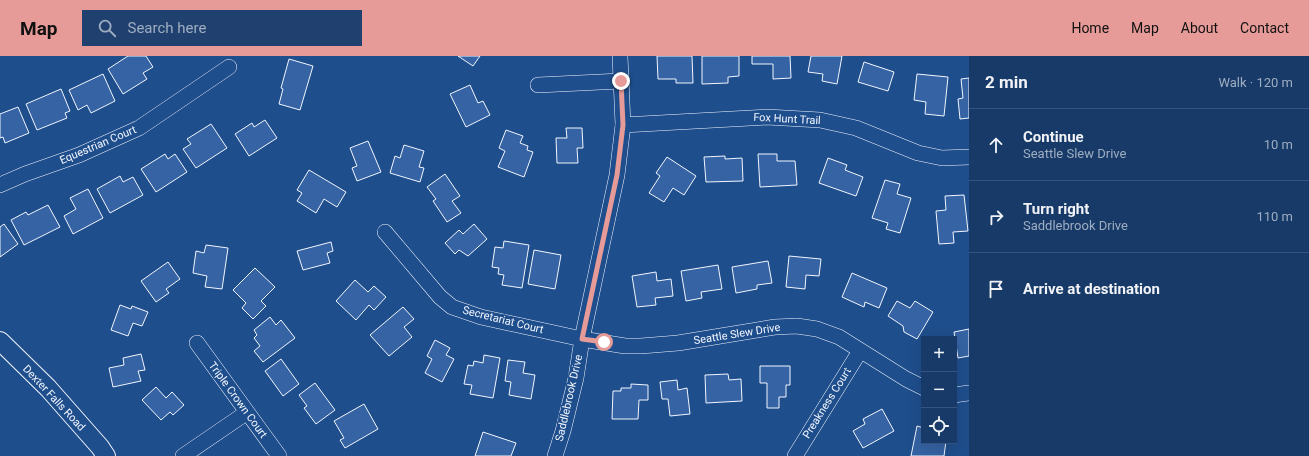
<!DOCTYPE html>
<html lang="en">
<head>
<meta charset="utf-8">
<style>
	:root { --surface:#173a69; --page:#20416f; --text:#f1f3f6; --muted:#9eadc0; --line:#36547d; --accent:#e69b98 }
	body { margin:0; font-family:Roboto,sans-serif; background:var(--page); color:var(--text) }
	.controls { position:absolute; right:12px; bottom:12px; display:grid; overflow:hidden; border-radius:0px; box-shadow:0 4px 16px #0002 }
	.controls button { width:36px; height:36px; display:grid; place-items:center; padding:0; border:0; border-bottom:1px solid var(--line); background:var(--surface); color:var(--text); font:20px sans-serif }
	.stop { position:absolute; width:12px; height:12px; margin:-9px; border:3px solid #e69b98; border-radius:50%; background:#fff }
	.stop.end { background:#e69b98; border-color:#fff; box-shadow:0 1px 4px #0008 }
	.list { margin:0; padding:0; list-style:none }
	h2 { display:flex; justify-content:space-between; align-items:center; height:52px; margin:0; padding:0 16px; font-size:17px }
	h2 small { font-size:13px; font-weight:400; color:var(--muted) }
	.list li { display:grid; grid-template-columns:26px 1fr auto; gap:12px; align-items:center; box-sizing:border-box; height:72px; padding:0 16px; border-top:1px solid var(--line) }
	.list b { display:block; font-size:15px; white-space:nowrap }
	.list p { margin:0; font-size:13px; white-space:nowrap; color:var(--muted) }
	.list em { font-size:13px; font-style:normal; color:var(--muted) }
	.icon { flex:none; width:22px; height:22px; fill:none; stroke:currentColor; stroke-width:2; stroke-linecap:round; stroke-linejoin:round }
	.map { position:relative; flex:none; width:969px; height:400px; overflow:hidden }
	header { display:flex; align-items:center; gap:24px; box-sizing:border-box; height:56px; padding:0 20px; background:var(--accent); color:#111 }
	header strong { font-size:19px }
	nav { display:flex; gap:22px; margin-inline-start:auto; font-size:14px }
	.search { width:280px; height:36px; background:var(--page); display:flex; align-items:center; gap:10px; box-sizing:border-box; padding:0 14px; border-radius:0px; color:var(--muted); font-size:15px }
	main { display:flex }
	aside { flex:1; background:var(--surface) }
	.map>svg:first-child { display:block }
	.building { fill:#3563a3; stroke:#f2f6ff }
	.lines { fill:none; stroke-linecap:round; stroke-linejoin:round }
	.minor-casing { stroke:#f2f6ff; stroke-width:16 }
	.tertiary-casing { stroke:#f2f6ff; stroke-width:20 }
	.minor { stroke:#1f4e8c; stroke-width:15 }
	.tertiary { stroke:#1f4e8c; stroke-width:18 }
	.route { stroke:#e69b98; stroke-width:5 }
	.labels { text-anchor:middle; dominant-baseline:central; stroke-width:3; stroke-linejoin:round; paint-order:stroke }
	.street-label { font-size:11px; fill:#f2f6ff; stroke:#1f4e8c }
</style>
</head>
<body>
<header>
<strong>Map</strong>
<div class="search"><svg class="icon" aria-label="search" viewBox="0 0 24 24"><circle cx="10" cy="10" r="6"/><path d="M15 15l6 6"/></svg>Search here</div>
<nav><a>Home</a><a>Map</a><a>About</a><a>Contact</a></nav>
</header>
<main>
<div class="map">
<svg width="969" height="400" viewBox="0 0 969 400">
	<rect width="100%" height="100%" fill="#1f4e8c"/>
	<g class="building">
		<polygon points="128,0 146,0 153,11 143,17 147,23 123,38 108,13"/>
		<polygon points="458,0 480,0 473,10"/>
		<polygon points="657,0 692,0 693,27 676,27 676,23 658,23"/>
		<polygon points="702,0 739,0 739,20 728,21 728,27 702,28"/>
		<polygon points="752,0 790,0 791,22 773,23 773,8 752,8"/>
		<polygon points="811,0 842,0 837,28 822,25 823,18 808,16"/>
		<polygon points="289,3 313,10 300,54 279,48 283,33 281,32"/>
		<polygon points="864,6 894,16 888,35 858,26"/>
		<polygon points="103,18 115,45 91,57 87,49 78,54 69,34"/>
		<polygon points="917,18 948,21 944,60 925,58 926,46 914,44"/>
		<polygon points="969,22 969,62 960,63 958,43 963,42 961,23"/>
		<polygon points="470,29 478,47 483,45 490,59 466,71 450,38"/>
		<polygon points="61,33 70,55 65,57 67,62 37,74 26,48"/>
		<polygon points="18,51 29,77 5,87 3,81 0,82 0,58"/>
		<polygon points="265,64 277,82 249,100 235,78 252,67 254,71"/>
		<polygon points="211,68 227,92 196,112 183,93 191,88 187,83"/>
		<polygon points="566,72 582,72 583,92 577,92 578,107 557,107 556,82 567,82"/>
		<polygon points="506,74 523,80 520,87 528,90 527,94 533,96 524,121 498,111 505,95 499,92"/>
		<polygon points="368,85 381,116 357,125 352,112 357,110 350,92"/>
		<polygon points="404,89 424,95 419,111 424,112 420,126 390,117 395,100 400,102"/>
		<polygon points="165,98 168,103 175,98 187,116 156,136 141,113"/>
		<polygon points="758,98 777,98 777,105 795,105 797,129 760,131"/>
		<polygon points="725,100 725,103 742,102 743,125 706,126 704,101"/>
		<polygon points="667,101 696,120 684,139 673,132 664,146 649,137 660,120 656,117"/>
		<polygon points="828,102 847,109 845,114 863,121 856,140 819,127"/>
		<polygon points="309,114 346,136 337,151 324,143 316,157 297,145 302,137 297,134"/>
		<polygon points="445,118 460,140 452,145 461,157 447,166 433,145 436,143 427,131"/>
		<polygon points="120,120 123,126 133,121 143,139 110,157 97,133"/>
		<polygon points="885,124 900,128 897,138 911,142 900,177 886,173 888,167 872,162"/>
		<polygon points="88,133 103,162 73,178 64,160 76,153 70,142"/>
		<polygon points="964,139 968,175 953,176 954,187 939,188 936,155 946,154 945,140"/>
		<polygon points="48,149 60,171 24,189 11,164 26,156 28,159"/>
		<polygon points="4,168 18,188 0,201 0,171"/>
		<polygon points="474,168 487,183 468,200 459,194 455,198 445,187 459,174 463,178"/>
		<polygon points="504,185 529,189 522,232 502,229 504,219 498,218 499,212 492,211 495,191 503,192"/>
		<polygon points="331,186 333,195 327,197 330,207 303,214 297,195"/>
		<polygon points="206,189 228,192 222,233 205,231 207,220 193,217 196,195 204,197"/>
		<polygon points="534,194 561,199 555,233 528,228"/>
		<polygon points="789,200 821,203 819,220 806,219 805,233 786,231"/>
		<polygon points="768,205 772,227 757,229 757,233 736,237 732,211"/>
		<polygon points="168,206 180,223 166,233 169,237 156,246 141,225"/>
		<polygon points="718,209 722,233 701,236 702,242 686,245 681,215"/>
		<polygon points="255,212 275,231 261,245 266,250 253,263 242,252 246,247 233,234"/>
		<polygon points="656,216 657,225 671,223 673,240 655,242 656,249 637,251 632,220"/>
		<polygon points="852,217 887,232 879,252 865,246 864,251 842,241"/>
		<polygon points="355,224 368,236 374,230 386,241 374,254 369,249 356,264 336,245"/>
		<polygon points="897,245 910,252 915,245 933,256 917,283 904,276 903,270 888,260"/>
		<polygon points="120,249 131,253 132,250 148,256 142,270 133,267 128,280 111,274"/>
		<polygon points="403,251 414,263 404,271 412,281 389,300 370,279"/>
		<polygon points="270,261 276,269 281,264 295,282 263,306 254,295 260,290 254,282 257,279 254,274"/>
		<polygon points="969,273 969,300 958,302 954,276"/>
		<polygon points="435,284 450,292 446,299 454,303 442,326 425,317 432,303 427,300"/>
		<polygon points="141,298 145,314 138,315 141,325 113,331 109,312 124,309 123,302"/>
		<polygon points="484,299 500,302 493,342 470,338 472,329 464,328 468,309 473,310 474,305 483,307"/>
		<polygon points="281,303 299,328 283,340 265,315"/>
		<polygon points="508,304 525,306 523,317 535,319 531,343 509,339 511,326 505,325"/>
		<polygon points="760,310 790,310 790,329 786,329 786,341 779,341 779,352 767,352 767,327 760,327"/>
		<polygon points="728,318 729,324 741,323 742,345 706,347 705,319"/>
		<polygon points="677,324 678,334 687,332 690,358 670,360 668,343 662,343 660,326"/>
		<polygon points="315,327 335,354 316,368 304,352 307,350 299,339"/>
		<polygon points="631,328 648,329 648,344 639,344 638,363 612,363 613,335 621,335 621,332 631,332"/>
		<polygon points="156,331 166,342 172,336 184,349 173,359 170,356 161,364 142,344"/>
		<polygon points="364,348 378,373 345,392 340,384 344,382 334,365"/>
		<polygon points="882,353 894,375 863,392 853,375 865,368 863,363"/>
		<polygon points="917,370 924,372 924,385 946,385 944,400 911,400"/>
		<polygon points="483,376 516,387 511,400 475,400"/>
	</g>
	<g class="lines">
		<defs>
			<g id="minor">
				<polyline points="538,29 621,25"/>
				<polyline points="623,69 767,61 820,64 856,72 918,97 942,102 969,101"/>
				<polyline points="0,129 25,118 79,99 139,72 229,11"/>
				<polyline points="385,176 440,241 452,251 481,261 582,283 625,290 641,290 678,287 775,271 797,270 817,273 839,281 906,323 924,332"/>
				<polyline points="197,287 279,400"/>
				<polyline points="954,339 969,337"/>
				<polyline points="183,400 246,357"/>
				<polyline points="555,400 563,375 576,322 582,283 617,119 623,69 620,0"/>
				<polyline points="795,400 860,295"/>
			</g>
			<polyline id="tertiary" points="0,285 48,332 100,391 106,400"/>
		</defs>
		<use href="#minor" class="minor-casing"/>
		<use href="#tertiary" class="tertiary-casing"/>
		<use href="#minor" class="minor"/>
		<use href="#tertiary" class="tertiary"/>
	</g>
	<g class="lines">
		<polyline class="route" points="604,286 582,283 617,119 623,69 621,25"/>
	</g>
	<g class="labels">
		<g class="street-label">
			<text transform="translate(787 63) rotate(3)">Fox Hunt Trail</text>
			<text transform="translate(98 89) rotate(-23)">Equestrian Court</text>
			<text transform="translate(503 264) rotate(14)">Secretariat Court</text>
			<text transform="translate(737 278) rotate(-9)">Seattle Slew Drive</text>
			<text transform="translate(54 342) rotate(47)">Dexter Falls Road</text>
			<text transform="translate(569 342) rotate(-77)">Saddlebrook Drive</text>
			<text transform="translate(238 344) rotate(54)">Triple Crown Court</text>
			<text transform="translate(827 347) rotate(-58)">Preakness Court</text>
		</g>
	</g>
</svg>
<div class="controls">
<button>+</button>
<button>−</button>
<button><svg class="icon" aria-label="locate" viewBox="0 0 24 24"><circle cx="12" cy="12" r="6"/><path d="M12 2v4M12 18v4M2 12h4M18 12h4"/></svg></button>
</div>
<div class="stop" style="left:604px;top:286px"></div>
<div class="stop end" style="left:621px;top:25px"></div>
</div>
<aside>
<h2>2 min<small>Walk · 120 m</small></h2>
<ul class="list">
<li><svg class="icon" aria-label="ahead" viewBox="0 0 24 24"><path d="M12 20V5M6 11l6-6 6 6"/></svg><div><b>Continue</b><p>Seattle Slew Drive</p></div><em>10 m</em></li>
<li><svg class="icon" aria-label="right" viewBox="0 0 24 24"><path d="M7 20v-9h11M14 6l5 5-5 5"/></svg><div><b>Turn right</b><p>Saddlebrook Drive</p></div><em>110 m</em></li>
<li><svg class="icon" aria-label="arrive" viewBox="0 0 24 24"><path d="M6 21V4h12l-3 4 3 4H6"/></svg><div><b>Arrive at destination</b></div></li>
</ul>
</aside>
</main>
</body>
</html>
